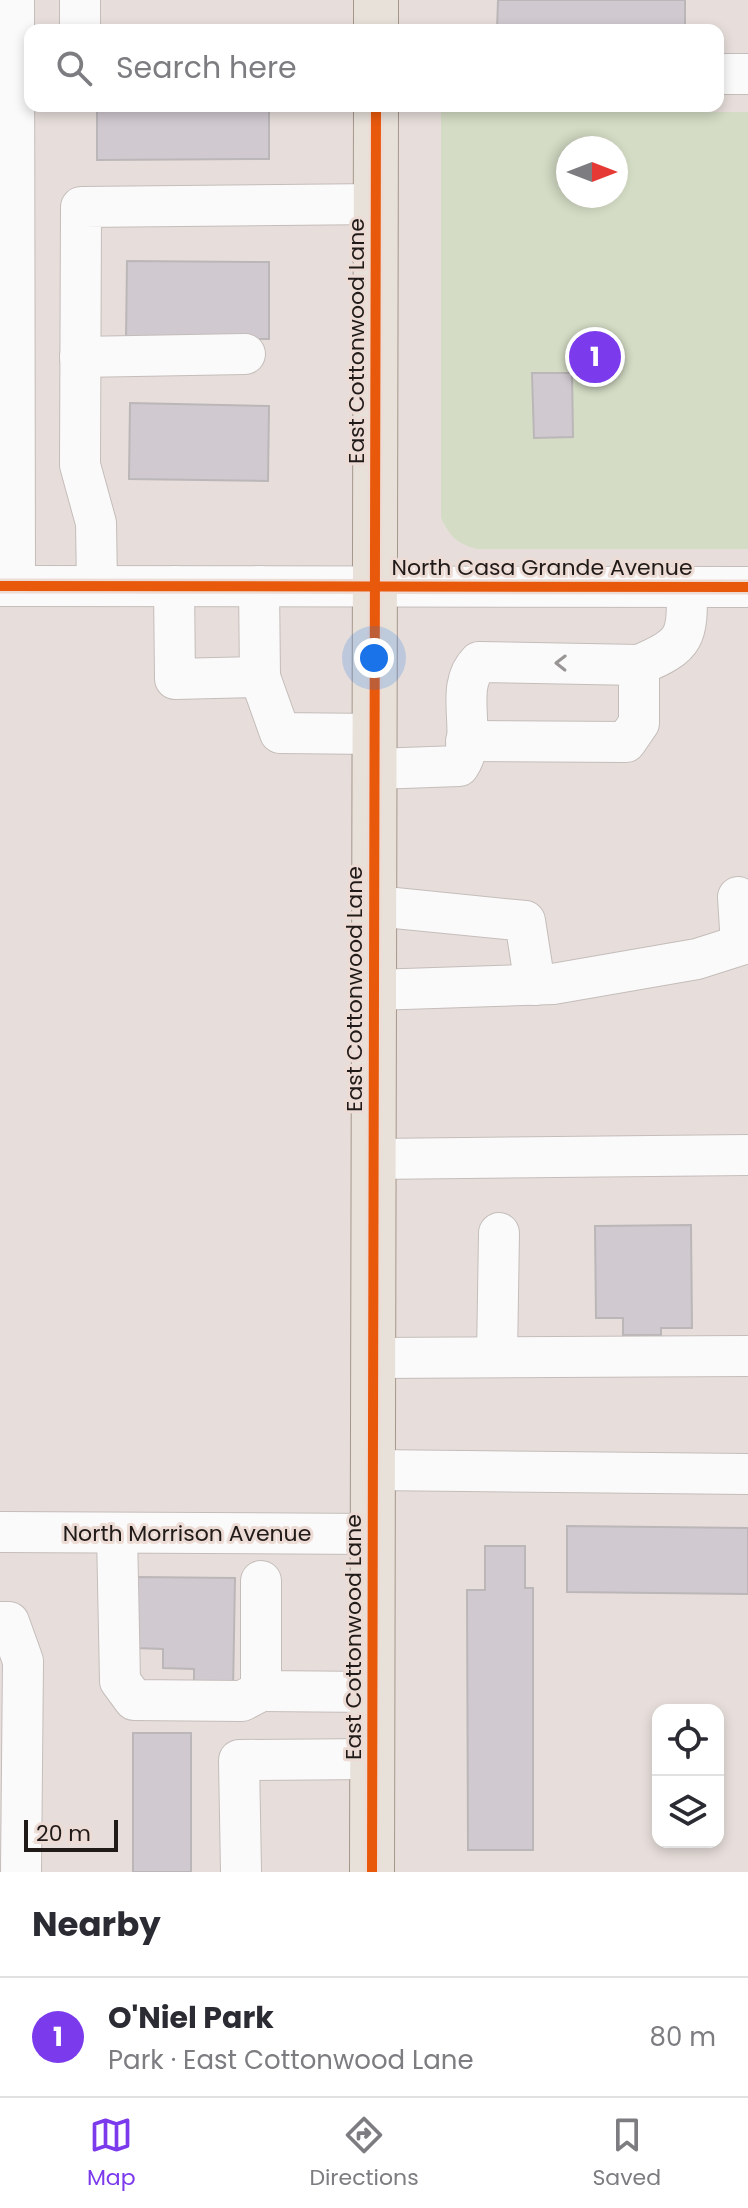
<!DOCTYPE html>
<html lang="en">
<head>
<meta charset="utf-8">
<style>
	:root { --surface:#fff; --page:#f2f2f3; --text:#2b2b33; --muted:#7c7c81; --line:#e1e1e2; --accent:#7c3aed }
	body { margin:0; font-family:Poppins,sans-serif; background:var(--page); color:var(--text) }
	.controls { position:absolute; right:24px; bottom:24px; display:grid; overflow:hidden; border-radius:16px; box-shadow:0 4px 12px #0003 }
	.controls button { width:72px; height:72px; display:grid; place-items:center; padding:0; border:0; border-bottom:2px solid var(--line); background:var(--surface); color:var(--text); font:40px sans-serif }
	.compass { position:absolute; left:556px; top:136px; width:72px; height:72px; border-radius:50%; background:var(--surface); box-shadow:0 4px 12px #0003; rotate:90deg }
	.scale { position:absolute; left:24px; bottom:20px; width:94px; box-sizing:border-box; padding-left:8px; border:4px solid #201a18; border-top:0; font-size:22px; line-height:28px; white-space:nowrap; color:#201a18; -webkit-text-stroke:6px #eddcd5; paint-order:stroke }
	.you { position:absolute; left:374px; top:658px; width:28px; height:28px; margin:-20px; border:6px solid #fff; border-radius:50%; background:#1a73e8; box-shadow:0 0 0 12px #1a73e833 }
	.badge { display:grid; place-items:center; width:52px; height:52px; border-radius:50%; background:var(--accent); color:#fff; font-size:26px; font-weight:700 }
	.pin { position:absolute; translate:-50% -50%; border:4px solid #fff; box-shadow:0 2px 8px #0006 }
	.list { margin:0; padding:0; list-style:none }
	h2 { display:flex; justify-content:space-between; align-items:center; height:104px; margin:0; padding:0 32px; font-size:34px }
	h2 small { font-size:26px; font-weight:400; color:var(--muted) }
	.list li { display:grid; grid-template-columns:52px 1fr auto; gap:24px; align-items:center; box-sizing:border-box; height:120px; padding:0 32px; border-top:2px solid var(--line) }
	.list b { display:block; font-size:30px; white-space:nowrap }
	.list p { margin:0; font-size:26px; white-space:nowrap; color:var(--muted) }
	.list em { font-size:26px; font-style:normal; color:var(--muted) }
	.icon { flex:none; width:44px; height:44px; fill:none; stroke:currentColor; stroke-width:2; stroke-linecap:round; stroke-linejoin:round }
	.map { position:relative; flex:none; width:748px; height:1872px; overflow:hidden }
	.search { position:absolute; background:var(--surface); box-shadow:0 4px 12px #0003; left:24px; right:24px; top:24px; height:88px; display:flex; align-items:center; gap:20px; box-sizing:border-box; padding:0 28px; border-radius:16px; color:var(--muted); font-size:30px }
	.sheet { height:224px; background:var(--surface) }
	nav { display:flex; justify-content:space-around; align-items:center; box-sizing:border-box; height:112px; border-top:2px solid var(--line); background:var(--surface); font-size:22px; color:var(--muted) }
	nav a { display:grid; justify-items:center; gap:4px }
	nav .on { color:var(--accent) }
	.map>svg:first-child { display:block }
	.green { fill:#d4dcc5; fill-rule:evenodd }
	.building { fill:#d0c9d0; stroke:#bbb6b7; stroke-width:2 }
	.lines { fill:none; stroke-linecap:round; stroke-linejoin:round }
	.minor-casing { stroke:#c4bdba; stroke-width:42 }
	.major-casing { stroke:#a6978b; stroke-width:46 }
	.minor { stroke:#fbfafa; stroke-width:40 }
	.major { stroke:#e7e1da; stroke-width:44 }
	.cycleway-casing { stroke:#eddcd5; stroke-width:15 }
	.cycleway { stroke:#e8590c; stroke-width:10 }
	.oneway { stroke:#989594 }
	.labels { text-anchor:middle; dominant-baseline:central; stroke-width:6; stroke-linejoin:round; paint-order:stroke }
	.street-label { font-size:22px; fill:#201a18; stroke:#eddcd5 }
</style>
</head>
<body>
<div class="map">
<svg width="748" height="1872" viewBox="0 0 748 1872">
	<rect width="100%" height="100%" fill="#e7dedb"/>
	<path class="green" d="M441,112H748V549H477C457,544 450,536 441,518ZM568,148H616V196H568Z"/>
	<g class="building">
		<polygon points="498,0 685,0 685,30 497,30"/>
		<polygon points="97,106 269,106 269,159 97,160"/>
		<polygon points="127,261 269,262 269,339 126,339"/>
		<polygon points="532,373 572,373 573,437 534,438"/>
		<polygon points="130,403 269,406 268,481 129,479"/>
		<polygon points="691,1225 692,1328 661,1328 661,1335 623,1335 623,1318 596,1318 595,1226"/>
		<polygon points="567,1526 748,1528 748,1594 567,1592"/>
		<polygon points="485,1546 525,1546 525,1588 533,1588 533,1850 468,1850 467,1590 485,1590"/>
		<polygon points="137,1577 235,1578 233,1692 194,1692 194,1669 163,1668 163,1649 136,1648"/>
		<rect x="133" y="1733" width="58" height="139"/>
	</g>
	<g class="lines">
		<defs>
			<g id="minor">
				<polyline points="14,0 15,586"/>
				<polyline points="80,30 80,0"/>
				<polyline points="718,74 748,74"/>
				<polyline points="80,357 245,354"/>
				<polyline points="0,586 748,587"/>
				<polyline points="97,586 96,523 80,465 81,207 377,204"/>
				<polyline points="174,586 175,679 260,677 280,733 375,734"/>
				<polyline points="259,586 260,677"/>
				<path d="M466,741L626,742L639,723V665C688,645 687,636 687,587"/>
				<path d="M375,769L459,766C480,736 452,689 479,662L639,665"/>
				<polyline points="375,906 525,921 535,985"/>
				<polyline points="374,990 553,984 697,959 741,945 738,897"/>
				<polyline points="374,1159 748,1155"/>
				<polyline points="497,1357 499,1233"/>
				<polyline points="374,1358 748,1356"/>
				<polyline points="373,1470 748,1474"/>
				<polyline points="0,1532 373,1534"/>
				<polyline points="117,1533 120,1681 134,1700 242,1701 261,1691"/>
				<polyline points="261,1581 261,1691 373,1692"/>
				<polyline points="0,1622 9,1622 23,1661 21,1872"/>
				<polyline points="241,1872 239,1760 373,1759"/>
			</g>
			<g id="major">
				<polyline points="376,30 376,0"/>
				<polyline points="372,1872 376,106"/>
			</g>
		</defs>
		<use href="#minor" class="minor-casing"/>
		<use href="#major" class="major-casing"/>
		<use href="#minor" class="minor"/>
		<use href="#major" class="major"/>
		<defs>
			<g id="cycleway">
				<polyline points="0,586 748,587"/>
				<polyline points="372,1872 376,106"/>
			</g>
		</defs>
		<use href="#cycleway" class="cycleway-casing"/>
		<use href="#cycleway" class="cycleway"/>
	</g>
	<defs><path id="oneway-chevron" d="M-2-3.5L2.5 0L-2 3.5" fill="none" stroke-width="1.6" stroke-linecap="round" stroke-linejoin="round" transform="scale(2)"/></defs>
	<use class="oneway" href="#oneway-chevron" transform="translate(561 663) rotate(-179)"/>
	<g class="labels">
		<g class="street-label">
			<text transform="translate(356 341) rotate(-90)">East Cottonwood Lane</text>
			<text x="542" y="567">North Casa Grande Avenue</text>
			<text transform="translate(354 989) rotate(-90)">East Cottonwood Lane</text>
			<text x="187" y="1533">North Morrison Avenue</text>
			<text transform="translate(353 1637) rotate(-90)">East Cottonwood Lane</text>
		</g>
	</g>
</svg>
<div class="controls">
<button><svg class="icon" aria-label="locate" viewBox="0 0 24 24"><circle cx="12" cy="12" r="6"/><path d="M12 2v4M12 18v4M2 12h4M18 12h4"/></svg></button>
<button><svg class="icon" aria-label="layers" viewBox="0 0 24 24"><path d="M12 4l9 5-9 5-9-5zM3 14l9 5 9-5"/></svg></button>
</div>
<svg class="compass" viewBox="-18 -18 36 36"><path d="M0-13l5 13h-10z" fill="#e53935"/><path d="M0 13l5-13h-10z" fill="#7c7c81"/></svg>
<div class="scale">20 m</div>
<div class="you"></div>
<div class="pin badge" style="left:595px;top:357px">1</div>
<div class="search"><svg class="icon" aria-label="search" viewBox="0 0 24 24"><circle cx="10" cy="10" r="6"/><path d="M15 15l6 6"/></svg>Search here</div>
</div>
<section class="sheet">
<h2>Nearby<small></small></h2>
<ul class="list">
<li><span class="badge">1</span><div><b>O'Niel Park</b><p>Park · East Cottonwood Lane</p></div><em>80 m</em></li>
</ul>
</section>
<nav>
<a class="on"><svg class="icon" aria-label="map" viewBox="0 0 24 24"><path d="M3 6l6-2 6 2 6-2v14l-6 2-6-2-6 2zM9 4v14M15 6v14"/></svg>Map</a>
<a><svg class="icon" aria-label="directions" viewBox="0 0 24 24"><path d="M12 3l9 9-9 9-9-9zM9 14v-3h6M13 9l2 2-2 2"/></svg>Directions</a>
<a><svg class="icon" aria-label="saved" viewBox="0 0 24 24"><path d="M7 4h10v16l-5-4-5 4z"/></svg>Saved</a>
</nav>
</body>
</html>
